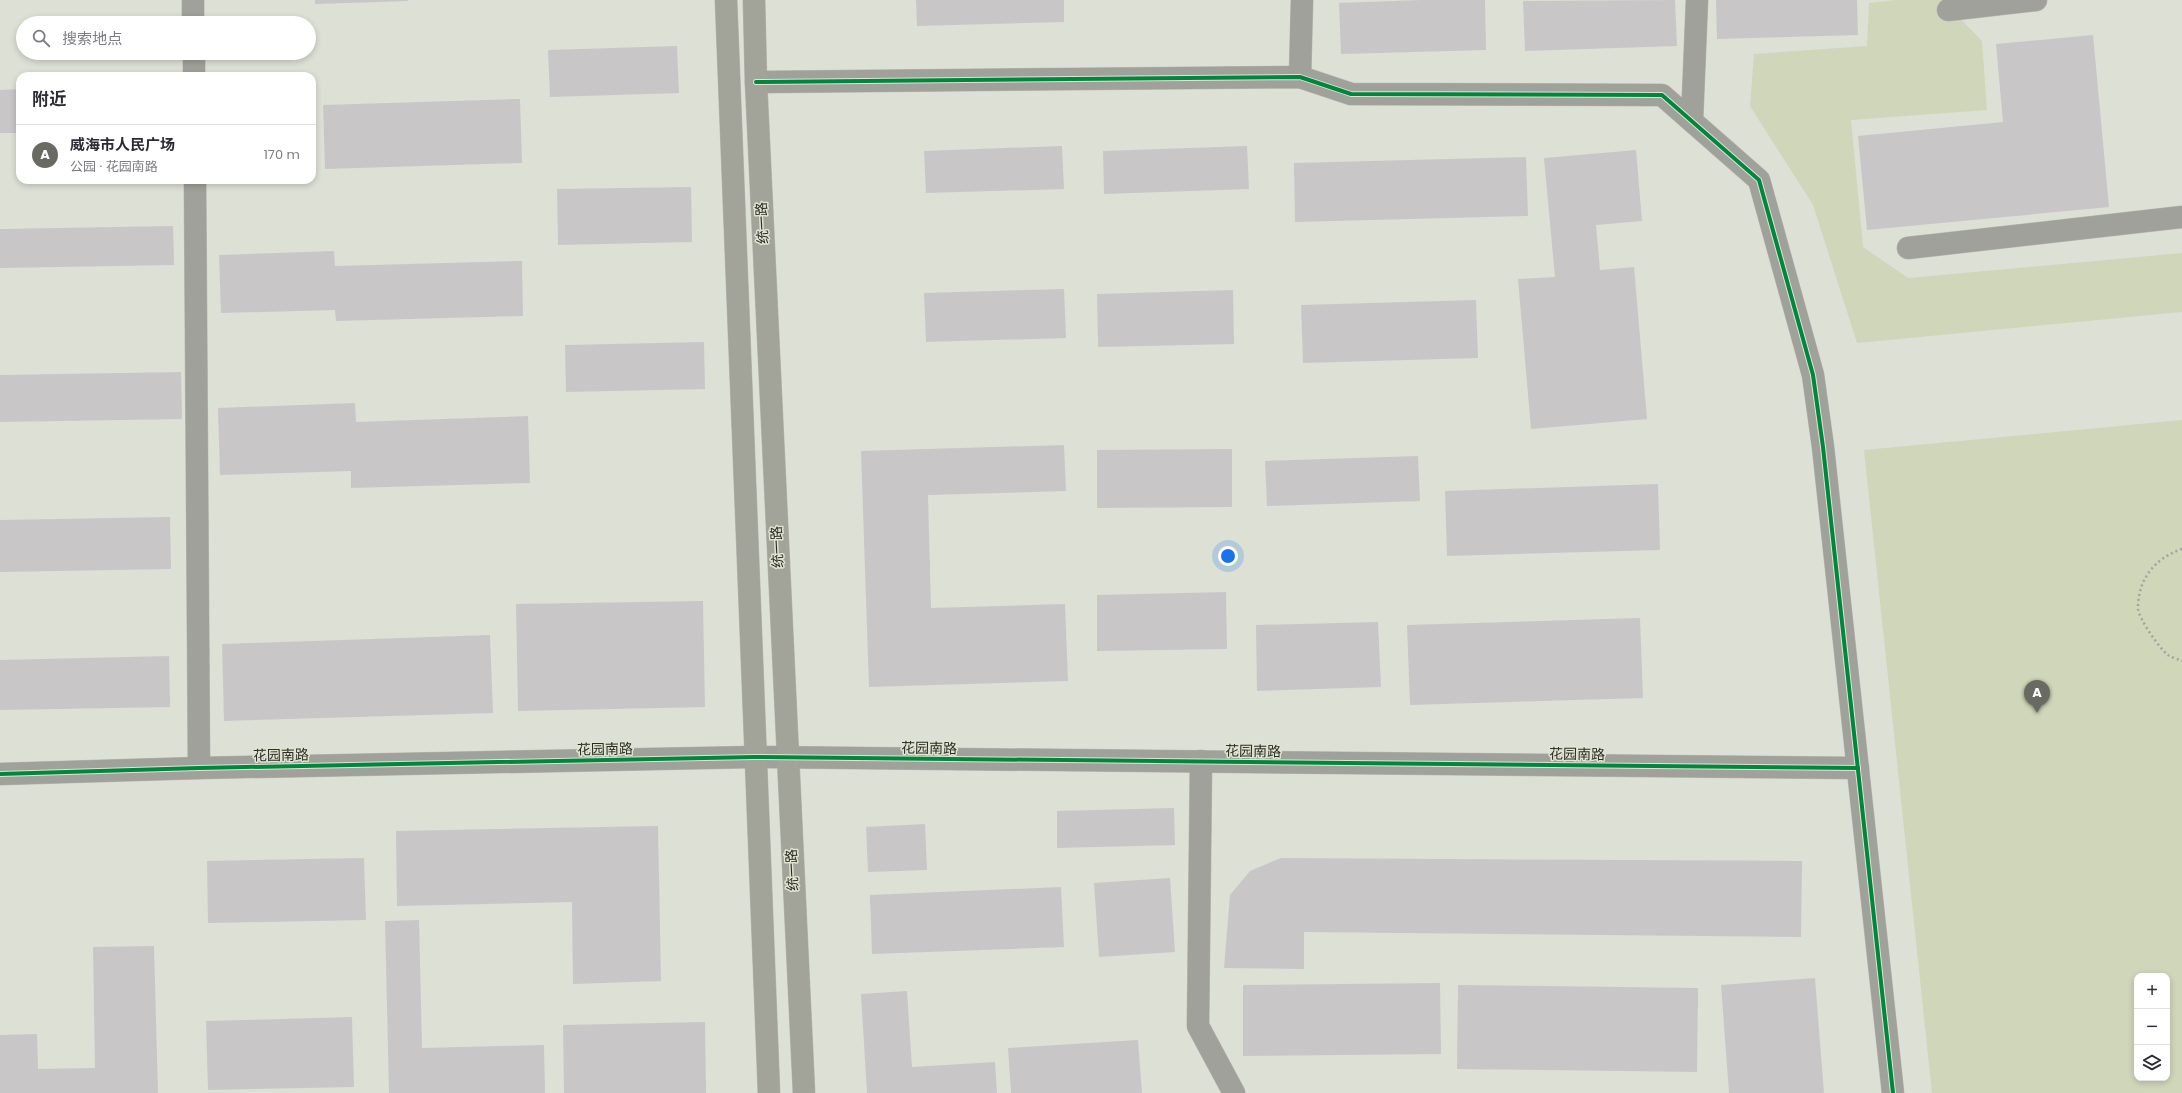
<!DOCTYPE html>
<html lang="zh">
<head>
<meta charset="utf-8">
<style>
	:root { --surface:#fff; --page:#f7f7f7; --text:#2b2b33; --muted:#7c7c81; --line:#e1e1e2; --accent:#696b63 }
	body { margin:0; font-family:Poppins,"Noto Sans SC",sans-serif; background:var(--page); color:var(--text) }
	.controls { position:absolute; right:12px; bottom:12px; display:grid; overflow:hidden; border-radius:8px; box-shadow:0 2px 6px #0003 }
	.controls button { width:36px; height:36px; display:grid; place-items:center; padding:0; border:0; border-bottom:1px solid var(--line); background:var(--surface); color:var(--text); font:20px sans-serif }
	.you { position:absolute; left:1228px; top:556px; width:14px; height:14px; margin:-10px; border:3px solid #fff; border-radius:50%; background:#1a73e8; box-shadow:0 0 0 6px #1a73e833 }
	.badge { display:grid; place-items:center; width:26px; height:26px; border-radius:50%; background:var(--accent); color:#fff; font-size:13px; font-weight:700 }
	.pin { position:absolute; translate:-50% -33px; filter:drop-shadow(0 1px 2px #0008) }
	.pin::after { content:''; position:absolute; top:21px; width:14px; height:12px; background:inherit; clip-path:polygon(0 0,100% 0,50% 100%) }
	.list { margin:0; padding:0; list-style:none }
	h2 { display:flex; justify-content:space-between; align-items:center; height:52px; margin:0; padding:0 16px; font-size:17px }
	h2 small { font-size:13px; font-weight:400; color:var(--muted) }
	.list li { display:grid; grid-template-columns:26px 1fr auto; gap:12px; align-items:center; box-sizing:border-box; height:60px; padding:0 16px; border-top:1px solid var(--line) }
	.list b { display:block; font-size:15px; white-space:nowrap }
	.list p { margin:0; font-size:13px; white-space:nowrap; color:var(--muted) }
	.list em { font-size:13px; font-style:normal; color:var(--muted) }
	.icon { flex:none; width:22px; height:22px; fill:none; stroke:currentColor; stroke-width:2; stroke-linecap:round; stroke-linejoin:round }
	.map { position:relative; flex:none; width:2182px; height:1093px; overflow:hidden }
	.search { position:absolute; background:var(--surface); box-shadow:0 2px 6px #0003; left:16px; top:16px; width:300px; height:44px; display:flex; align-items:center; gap:10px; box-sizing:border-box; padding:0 14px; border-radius:22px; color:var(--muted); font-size:15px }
	.panel { position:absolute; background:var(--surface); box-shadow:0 2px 6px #0003; left:16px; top:72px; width:300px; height:112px; border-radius:12px }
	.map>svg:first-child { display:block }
	.green { fill:#d0d6b9; fill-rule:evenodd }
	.building { fill:#c9c6c8 }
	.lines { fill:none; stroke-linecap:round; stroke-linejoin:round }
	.minor-casing { stroke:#b9bbb3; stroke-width:23 }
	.major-casing { stroke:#b9bbb3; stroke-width:23 }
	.path { stroke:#a2a49d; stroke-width:2.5; stroke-dasharray:2 3; stroke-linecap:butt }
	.minor { stroke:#a0a19a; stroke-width:22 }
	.major { stroke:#a2a49a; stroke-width:22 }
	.cycleway-casing { stroke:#e0e4d1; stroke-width:6 }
	.cycleway { stroke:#00873e; stroke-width:4 }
	.labels { text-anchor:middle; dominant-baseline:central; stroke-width:3; stroke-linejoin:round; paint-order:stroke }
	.street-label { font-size:14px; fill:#2b2c25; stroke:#e0e4d1 }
</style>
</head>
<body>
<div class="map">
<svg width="2182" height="1093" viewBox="0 0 2182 1093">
	<rect width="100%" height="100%" fill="#dde0d5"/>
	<g class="green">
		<polygon points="1896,0 1942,0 1982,41 1987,110 1851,120 1863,247 1908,278 2182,253 2182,312 1857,343 1813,205 1750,106 1754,54 1867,46 1869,3"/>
		<path d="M2182,420V1093H1932L1864,450ZM2137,976H2167V1078H2137Z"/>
	</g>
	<g class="building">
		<polygon points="315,0 408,0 408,1 315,4"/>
		<polygon points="916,0 1064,0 1064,22 917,26"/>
		<polygon points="1422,0 1485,0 1486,50 1341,54 1339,3"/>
		<polygon points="1675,0 1677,46 1525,51 1523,1"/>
		<polygon points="1716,0 1857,0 1858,35 1717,39"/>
		<polygon points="2093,35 2109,207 1867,230 1858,136 2003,122 1996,44"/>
		<polygon points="677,46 679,93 550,97 548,50"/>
		<polygon points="20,89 20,133 0,133 0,90"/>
		<polygon points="520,99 522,163 325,169 323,105"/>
		<polygon points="1062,146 1064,189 926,193 924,151"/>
		<polygon points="1247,146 1249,189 1104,194 1103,151"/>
		<polygon points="1636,150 1642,221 1596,225 1600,270 1634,267 1647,419 1531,429 1518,279 1555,277 1544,158"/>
		<polygon points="1526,157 1528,216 1295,222 1294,163"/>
		<polygon points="691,187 692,242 558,245 557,189"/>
		<polygon points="173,226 174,265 0,268 0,229"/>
		<polygon points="334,251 335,266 522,261 523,316 336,321 335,310 221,313 219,255"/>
		<polygon points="1064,289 1066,338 926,342 924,293"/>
		<polygon points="1233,290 1234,344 1098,347 1097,294"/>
		<polygon points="1476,300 1478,358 1303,363 1301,305"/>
		<polygon points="704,342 705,389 566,392 565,345"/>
		<polygon points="181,372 182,419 0,422 0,375"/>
		<polygon points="355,403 356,422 528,416 530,483 351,488 351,471 220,475 218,408"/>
		<polygon points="1064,445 1066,491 928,495 931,608 1065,604 1068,681 869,687 861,451"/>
		<polygon points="1232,449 1232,507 1097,508 1097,450"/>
		<polygon points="1418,456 1420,501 1267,506 1265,461"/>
		<polygon points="1658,484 1660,550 1447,556 1445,491"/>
		<polygon points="170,517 171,569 0,572 0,520"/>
		<polygon points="1226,592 1227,649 1097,651 1097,595"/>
		<polygon points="703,601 705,707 518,711 516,604"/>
		<polygon points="1640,618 1643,698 1410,705 1407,625"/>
		<polygon points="1378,622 1381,687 1257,691 1256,625"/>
		<polygon points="490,635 493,713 224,721 222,644"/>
		<polygon points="169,656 170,707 0,710 0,660"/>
		<polygon points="1174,808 1175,845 1057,848 1057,811"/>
		<polygon points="925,824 927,870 868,872 866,827"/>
		<polygon points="658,826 661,981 573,984 572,902 397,906 396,831"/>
		<polygon points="364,858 366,920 208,923 207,861"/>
		<polygon points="1281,858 1802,861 1801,937 1304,932 1304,969 1224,968 1230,895 1250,871"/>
		<polygon points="1170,878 1175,952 1099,957 1094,883"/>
		<polygon points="1061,887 1064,947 872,954 870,895"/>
		<polygon points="419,920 422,1048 544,1045 545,1093 389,1093 385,921"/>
		<polygon points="154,946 158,1093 0,1093 0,1035 37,1034 38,1069 95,1068 93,947"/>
		<polygon points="1815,978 1824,1093 1729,1093 1721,985"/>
		<polygon points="1440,983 1441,1054 1243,1056 1243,985"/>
		<polygon points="1458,985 1698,988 1697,1072 1457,1069"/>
		<polygon points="907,991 912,1067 995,1062 997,1093 867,1093 861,994"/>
		<polygon points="352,1017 354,1087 208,1090 206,1021"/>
		<polygon points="705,1022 706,1093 564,1093 563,1025"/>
		<polygon points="1138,1040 1142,1093 1011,1093 1008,1048"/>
	</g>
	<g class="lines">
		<defs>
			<g id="minor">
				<polyline points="193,0 193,23"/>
				<polyline points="1948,10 2036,0"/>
				<polyline points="194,53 194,76"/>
				<polyline points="1300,77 1302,0"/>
				<polyline points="756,82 1300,77 1351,94 1662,95 1759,180 1813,375 1823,447 1893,1093"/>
				<polyline points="1692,121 1697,0"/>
				<polyline points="195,180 199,768"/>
				<polyline points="1908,248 2182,217"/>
				<polyline points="1201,761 1198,1026 1234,1093"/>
				<polyline points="0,774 199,768 754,757 1858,768"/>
			</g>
			<g id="major">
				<polyline points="726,0 769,1093"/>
				<polyline points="754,0 756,82 804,1093"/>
			</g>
		</defs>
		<use href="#minor" class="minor-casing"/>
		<use href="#major" class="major-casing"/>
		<path class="path" d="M2182,549C2155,558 2138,579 2138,608C2138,618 2160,649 2168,655C2172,658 2178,659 2182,661"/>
		<use href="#minor" class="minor"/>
		<use href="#major" class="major"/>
		<defs>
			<g id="cycleway">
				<polyline points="756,82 1300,77 1351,94 1662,95 1759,180 1813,375 1823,447 1893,1093"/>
				<polyline points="0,774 199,768 754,757 1858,768"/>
			</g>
		</defs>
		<use href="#cycleway" class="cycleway-casing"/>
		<use href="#cycleway" class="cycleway"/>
	</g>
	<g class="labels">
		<g class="street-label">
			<text transform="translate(762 223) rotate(-93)">统一路</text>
			<text transform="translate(777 547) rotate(-93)">统一路</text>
			<text transform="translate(929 748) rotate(1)">花园南路</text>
			<text transform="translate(605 749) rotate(-1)">花园南路</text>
			<text transform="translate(1253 751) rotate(1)">花园南路</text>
			<text transform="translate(1577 754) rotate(1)">花园南路</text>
			<text transform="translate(281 755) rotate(-1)">花园南路</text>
			<text transform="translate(792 870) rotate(-93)">统一路</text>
		</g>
	</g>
</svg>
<div class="controls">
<button>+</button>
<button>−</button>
<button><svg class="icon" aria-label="layers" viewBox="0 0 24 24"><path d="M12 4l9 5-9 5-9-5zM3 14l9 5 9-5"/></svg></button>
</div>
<div class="you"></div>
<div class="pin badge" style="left:2037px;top:713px">A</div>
<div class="search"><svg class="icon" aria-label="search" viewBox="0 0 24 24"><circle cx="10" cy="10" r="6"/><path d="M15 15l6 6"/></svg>搜索地点</div>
<section class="panel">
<h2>附近<small></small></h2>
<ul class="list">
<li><span class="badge">A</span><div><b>威海市人民广场</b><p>公园 · 花园南路</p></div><em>170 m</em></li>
</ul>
</section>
</div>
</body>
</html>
